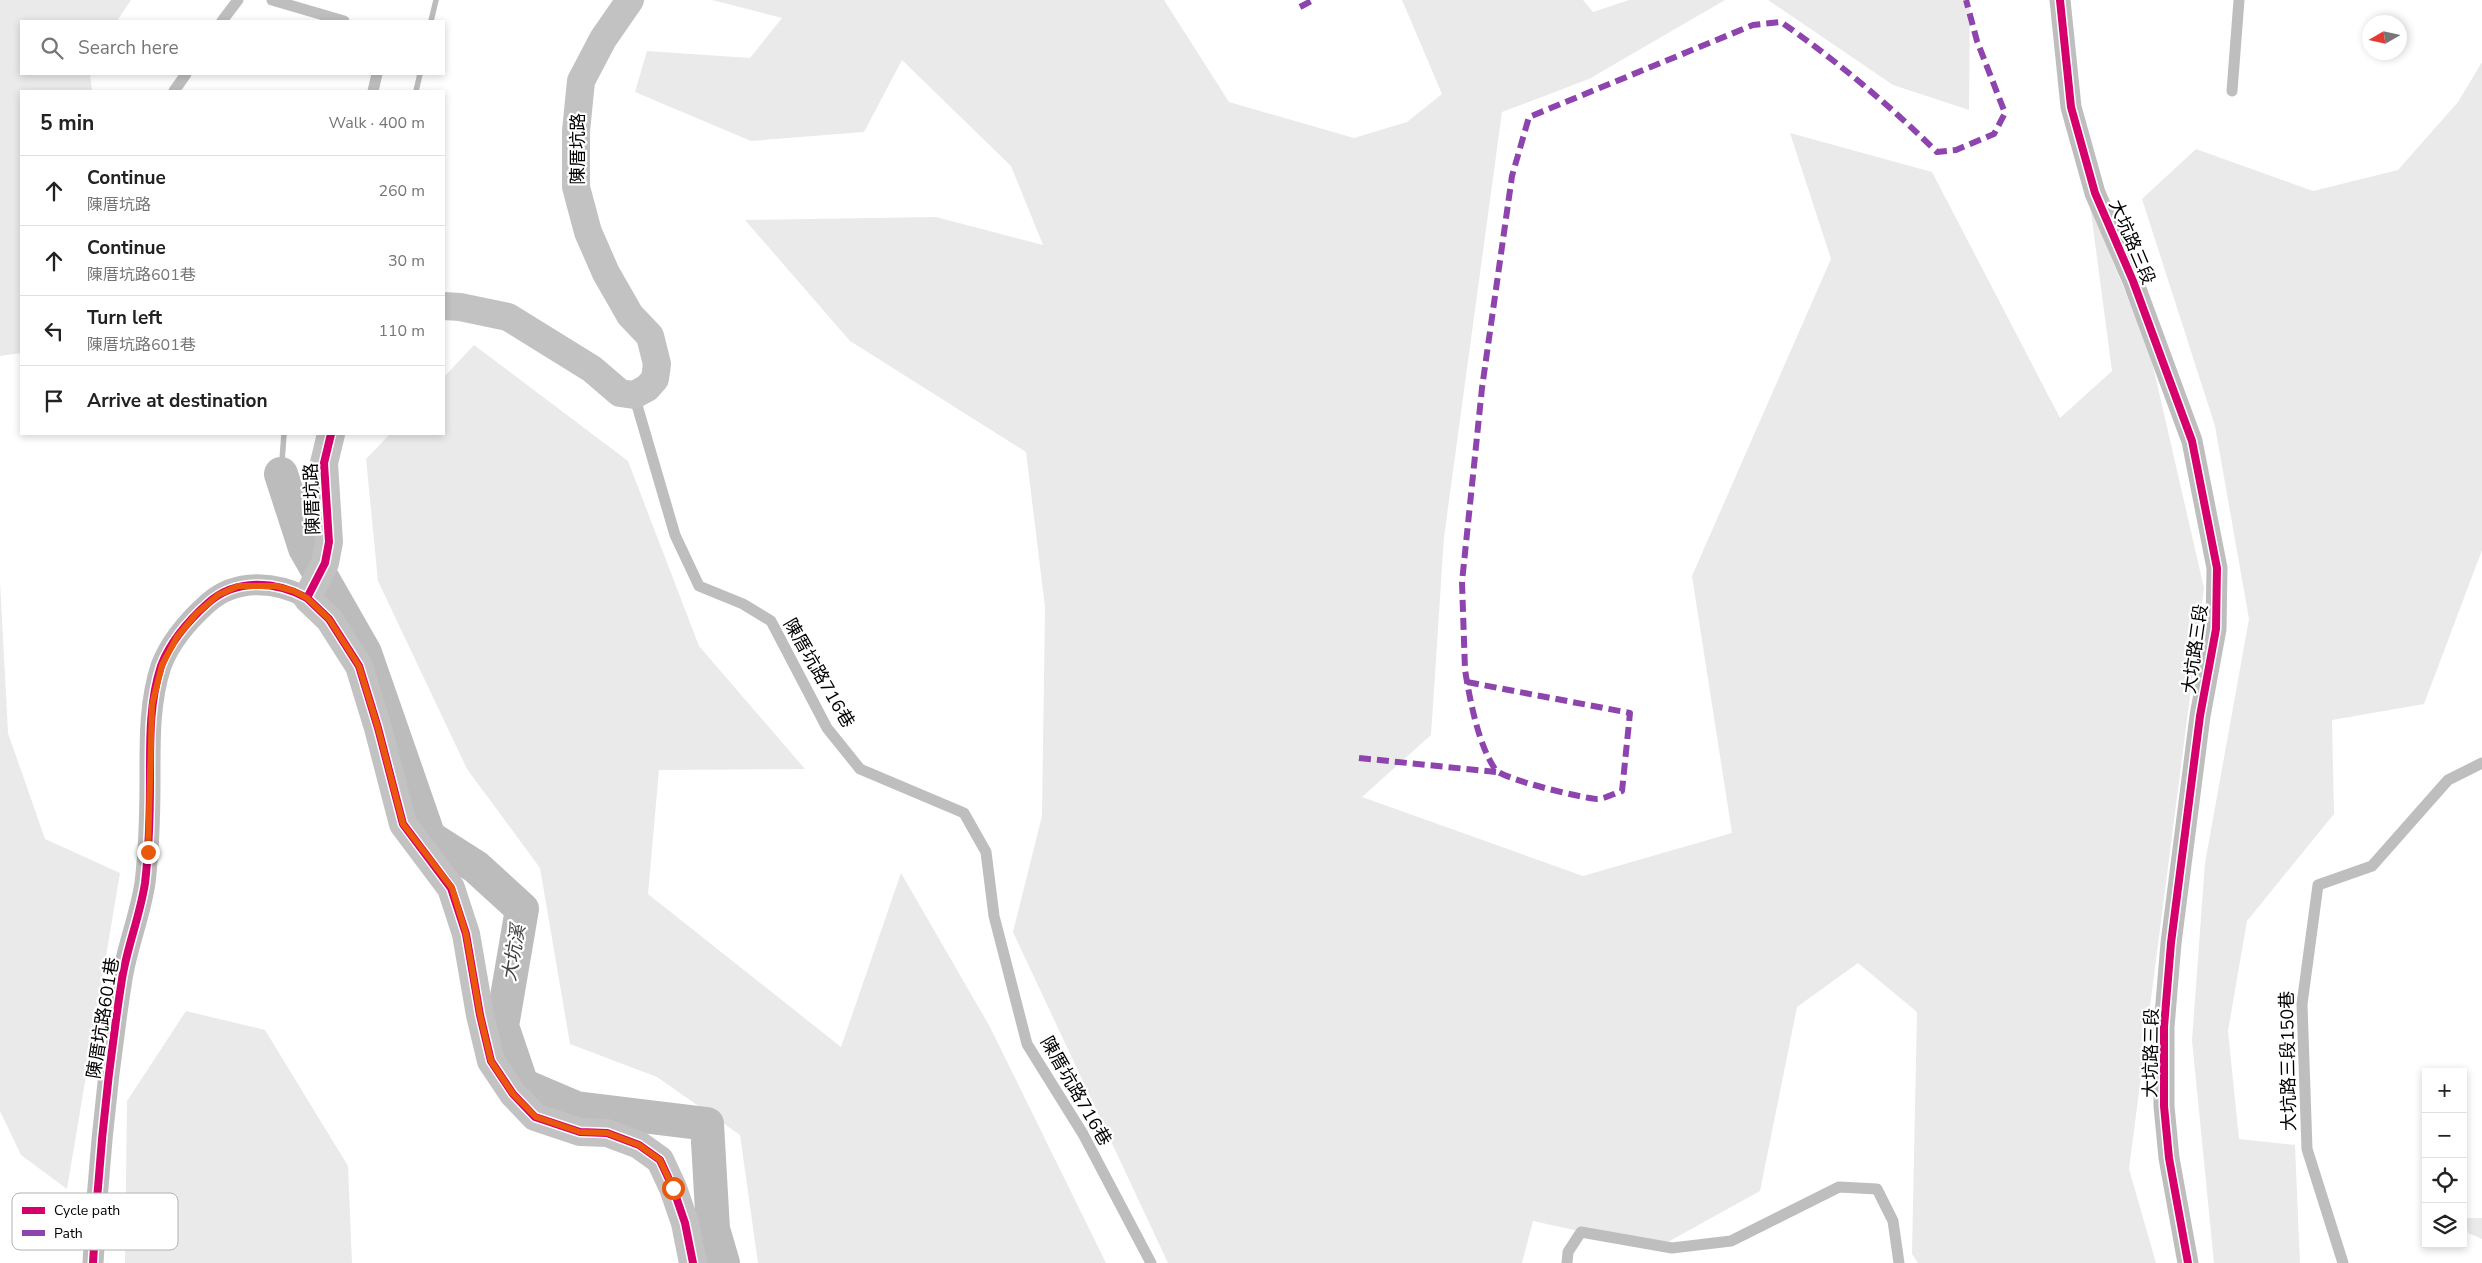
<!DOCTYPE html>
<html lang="en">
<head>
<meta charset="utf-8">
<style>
	:root { --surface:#fff; --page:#f2f2f2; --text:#222; --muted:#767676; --line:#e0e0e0 }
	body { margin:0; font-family:"Nunito Sans","Noto Sans TC",sans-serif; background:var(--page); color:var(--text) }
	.controls { position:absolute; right:15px; bottom:15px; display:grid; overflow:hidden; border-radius:0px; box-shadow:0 2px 8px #0003 }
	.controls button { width:45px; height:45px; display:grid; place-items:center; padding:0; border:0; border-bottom:1px solid var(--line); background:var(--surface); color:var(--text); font:25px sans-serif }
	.compass { position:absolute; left:2362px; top:15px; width:45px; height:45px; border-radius:50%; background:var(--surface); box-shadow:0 2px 8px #0003; rotate:261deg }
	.stop { position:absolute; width:15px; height:15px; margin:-11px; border:4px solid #ea580c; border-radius:50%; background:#fff }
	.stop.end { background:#ea580c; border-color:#fff; box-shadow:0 1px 5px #0008 }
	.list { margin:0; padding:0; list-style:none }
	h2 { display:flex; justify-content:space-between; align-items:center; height:65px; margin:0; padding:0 20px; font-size:21px }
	h2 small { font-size:16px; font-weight:400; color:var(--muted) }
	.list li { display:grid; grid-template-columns:32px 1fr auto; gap:15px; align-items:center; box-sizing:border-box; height:70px; padding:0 20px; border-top:1px solid var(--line) }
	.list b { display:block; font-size:19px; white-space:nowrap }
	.list p { margin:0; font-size:16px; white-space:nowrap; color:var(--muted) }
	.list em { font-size:16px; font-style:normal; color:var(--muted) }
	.icon { flex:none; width:28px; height:28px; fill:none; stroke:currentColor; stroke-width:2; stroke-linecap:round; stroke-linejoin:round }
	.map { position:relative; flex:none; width:2482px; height:1263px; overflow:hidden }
	.search { position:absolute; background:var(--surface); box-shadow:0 2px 8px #0003; left:20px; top:20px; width:425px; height:55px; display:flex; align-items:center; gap:12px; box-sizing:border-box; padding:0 18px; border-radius:0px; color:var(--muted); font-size:19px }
	.panel { position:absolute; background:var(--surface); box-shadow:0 2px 8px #0003; left:20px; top:90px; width:425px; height:345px; border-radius:0px }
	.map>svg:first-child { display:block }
	.green { fill:#eaeaea }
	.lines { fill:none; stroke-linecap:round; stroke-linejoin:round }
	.stream { stroke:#bcbcbc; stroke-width:5.5 }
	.river { stroke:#bcbcbc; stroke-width:34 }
	.lane { stroke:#bebebe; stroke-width:11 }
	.street { stroke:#bebebe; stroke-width:21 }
	.secondary { stroke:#c2c2c2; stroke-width:28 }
	.quiet { stroke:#8e44ad; stroke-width:6; stroke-dasharray:12 6; stroke-linecap:butt }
	.cycleway-casing { stroke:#fff; stroke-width:11 }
	.cycleway { stroke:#d6006c; stroke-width:8 }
	.route { stroke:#ea580c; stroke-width:6 }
	.labels { text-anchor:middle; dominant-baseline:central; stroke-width:4.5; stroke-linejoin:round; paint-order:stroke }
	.street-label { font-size:18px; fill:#000; stroke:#fff }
	.water-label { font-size:19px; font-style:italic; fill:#414141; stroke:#fff }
	.key { fill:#fff; stroke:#b2b2b2; stroke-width:1 }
	.key-label { font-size:14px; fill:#000 }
</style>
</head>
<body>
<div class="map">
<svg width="2482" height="1263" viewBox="0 0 2482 1263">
	<rect width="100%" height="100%" fill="#fff"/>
	<g class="green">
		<polygon points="0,0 131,0 117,21 21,21 21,74 90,74 92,91 21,91 21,353 0,356"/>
		<polygon points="712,0 1164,0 1229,102 1354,138 1407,122 1442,94 1402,0 1583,0 1593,12 1629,0 1725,0 1589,79 1502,112 1444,537 1431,735 1362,797 1583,876 1732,833 1692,576 1831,259 1790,133 1932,172 2060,418 2112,371 2090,205 2150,353 2204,588 2129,1169 2156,1263 1918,1263 1912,1254 1917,1012 1858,963 1797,1007 1760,1191 1657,1248 1533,1221 1522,1263 1168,1263 1013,932 1042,816 1045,607 1026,452 850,341 745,220 936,217 1043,245 1011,166 902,60 864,132 751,141 635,92 647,51 750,58 782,18"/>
		<polygon points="1768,0 1970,0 1969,110 1893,85"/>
		<polygon points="2482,62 2482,550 2424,704 2332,720 2334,814 2247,921 2228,1031 2239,1139 2295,1145 2300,1263 2214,1263 2192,1040 2205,863 2249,619 2215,426 2142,199 2196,149 2313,191 2398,170 2458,102"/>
		<polygon points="474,345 628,461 699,646 805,769 659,770 648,894 841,1047 901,873 990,1027 1106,1263 758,1263 740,1135 657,1077 570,1044 540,868 467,769 378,581 366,459 390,434 444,434 444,377"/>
		<polygon points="0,580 8,733 45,839 120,873 67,1189 21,1155 0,1111"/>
		<polygon points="186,1011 265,1030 348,1166 352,1263 125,1263 127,1101"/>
		<polygon points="2465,1218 2482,1218 2482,1239 2468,1233"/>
	</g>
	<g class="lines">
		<g class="stream">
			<polyline points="431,21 436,0"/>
			<polyline points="416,91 420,74"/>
			<polyline points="281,474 284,434"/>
		</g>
		<polyline class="river" points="281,474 305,548 365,653 429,837 476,867 522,909 502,1026 522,1085 576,1108 707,1124 713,1229 723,1263"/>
		<g class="lane">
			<polyline points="272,0 344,21"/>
			<polyline points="222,21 238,0"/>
			<polyline points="174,91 186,74"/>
			<polyline points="373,91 377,74"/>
			<polyline points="2232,91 2239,0"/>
			<polyline points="634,395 675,535 699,586 743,604 771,621 827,728 860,769 964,813 986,852 994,916 1027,1044 1083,1134 1151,1263"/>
			<polyline points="1567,1263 1568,1252 1581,1232 1672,1248 1731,1241 1839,1187 1877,1189 1893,1221 1899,1263"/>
			<polyline points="2343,1263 2307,1149 2302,1004 2318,885 2372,866 2448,780 2482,763"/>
		</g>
		<g class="street">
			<polyline points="2060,0 2071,107 2095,193 2133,281 2192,441 2217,568 2216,629 2200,716 2171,943 2164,1027 2164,1106 2169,1158 2188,1263"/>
			<path d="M93,1263C98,1167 107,1075 122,979C127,947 140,916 145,883C149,849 150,814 150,780C150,742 149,703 161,666C170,642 189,620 208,603C236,578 276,581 307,598"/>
		</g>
		<g class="secondary">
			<polyline points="444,306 460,307 508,317 592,369 620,393 634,395 647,388 655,379 657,364 650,336 630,315 606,273 588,232 576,187 576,131 581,81 603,39 630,0"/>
			<polyline points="331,434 324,463 329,542 325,563 307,598 329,619 359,666 378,728 403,824 451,888 466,934 480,1015 491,1061 513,1094 535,1117 580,1132 607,1133 639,1145 660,1160 673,1188 685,1223 693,1263"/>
		</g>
		<g class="quiet">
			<polyline points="1300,7 1313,0"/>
			<path d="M1467,682L1630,713L1622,791C1615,793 1605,799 1597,799C1582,798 1501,779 1495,769C1478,744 1470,700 1465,670L1462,582L1482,388L1512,176L1529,117L1753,25L1781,22C1837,61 1888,104 1937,152L1956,150L1994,134L2005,113L1977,41L1966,0"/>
			<polyline points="1359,758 1496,772"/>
		</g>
		<defs>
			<g id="cycleway">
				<polyline points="2060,0 2071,107 2095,193 2133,281 2192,441 2217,568 2216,629 2200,716 2171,943 2164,1027 2164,1106 2169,1158 2188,1263"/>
				<polyline points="331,434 324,463 329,542 325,563 307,598 329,619 359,666 378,728 403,824 451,888 466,934 480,1015 491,1061 513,1094 535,1117 580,1132 607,1133 639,1145 660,1160 673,1188 685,1223 693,1263"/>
				<path d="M93,1263C98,1167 107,1075 122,979C127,947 140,916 145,883C149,849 150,814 150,780C150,742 149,703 161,666C170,642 189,620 208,603C236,578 276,581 307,598"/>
			</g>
		</defs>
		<use href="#cycleway" class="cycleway-casing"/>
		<use href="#cycleway" class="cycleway"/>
	</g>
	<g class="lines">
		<polyline class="route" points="148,852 152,705 162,665 177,637 196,614 218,595 238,586 276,586 294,591 307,598 329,619 359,666 378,728 403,824 452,888 466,934 480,1015 491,1061 513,1094 536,1117 580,1132 607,1133 639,1145 660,1160 673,1188"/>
	</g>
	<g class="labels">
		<g class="street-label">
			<text transform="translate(578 149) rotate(-90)">陳厝坑路</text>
			<text transform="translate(2132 242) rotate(67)">大坑路三段</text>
			<text transform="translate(312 499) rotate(-92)">陳厝坑路</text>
			<text transform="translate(2195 649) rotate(-82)">大坑路三段</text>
			<text transform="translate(819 673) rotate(60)">陳厝坑路716巷</text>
			<text transform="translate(103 1018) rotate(-81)">陳厝坑路601巷</text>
			<text transform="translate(2151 1053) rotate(-89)">大坑路三段</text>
			<text transform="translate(2288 1061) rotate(-91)">大坑路三段150巷</text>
			<text transform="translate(1076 1091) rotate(60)">陳厝坑路716巷</text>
		</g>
		<g class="water-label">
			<text transform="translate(514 953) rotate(-80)">大坑溪</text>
		</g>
	</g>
	<rect x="12" y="1193" width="166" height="57" rx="8" class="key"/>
	<rect x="22" y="1207" width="23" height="7" fill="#d6006c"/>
	<rect x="22" y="1230" width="23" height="6" fill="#8e44ad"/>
	<g class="key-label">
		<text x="54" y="1215">Cycle path</text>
		<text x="54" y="1238">Path</text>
	</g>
</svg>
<div class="controls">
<button>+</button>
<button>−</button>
<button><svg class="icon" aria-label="locate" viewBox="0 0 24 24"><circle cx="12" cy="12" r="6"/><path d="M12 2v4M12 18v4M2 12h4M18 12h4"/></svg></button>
<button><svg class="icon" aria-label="layers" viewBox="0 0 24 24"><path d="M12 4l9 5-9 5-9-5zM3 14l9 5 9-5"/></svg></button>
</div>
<svg class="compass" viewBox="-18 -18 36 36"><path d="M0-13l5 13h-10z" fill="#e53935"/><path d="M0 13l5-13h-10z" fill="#767676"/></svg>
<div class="stop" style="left:673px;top:1188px"></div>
<div class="stop end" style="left:148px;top:852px"></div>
<div class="search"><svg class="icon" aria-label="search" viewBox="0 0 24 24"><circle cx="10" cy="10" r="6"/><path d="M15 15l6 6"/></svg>Search here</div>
<section class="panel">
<h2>5 min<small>Walk · 400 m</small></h2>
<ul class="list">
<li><svg class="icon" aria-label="ahead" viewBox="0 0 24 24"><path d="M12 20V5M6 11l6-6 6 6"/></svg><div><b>Continue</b><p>陳厝坑路</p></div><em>260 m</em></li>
<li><svg class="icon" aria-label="ahead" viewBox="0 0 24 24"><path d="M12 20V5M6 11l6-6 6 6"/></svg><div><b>Continue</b><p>陳厝坑路601巷</p></div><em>30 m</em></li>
<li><svg class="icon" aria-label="left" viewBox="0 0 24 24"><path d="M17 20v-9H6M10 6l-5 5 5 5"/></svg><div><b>Turn left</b><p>陳厝坑路601巷</p></div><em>110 m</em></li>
<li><svg class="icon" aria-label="arrive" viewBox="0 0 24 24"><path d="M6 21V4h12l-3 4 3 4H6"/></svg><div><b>Arrive at destination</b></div></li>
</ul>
</section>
</div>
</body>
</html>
